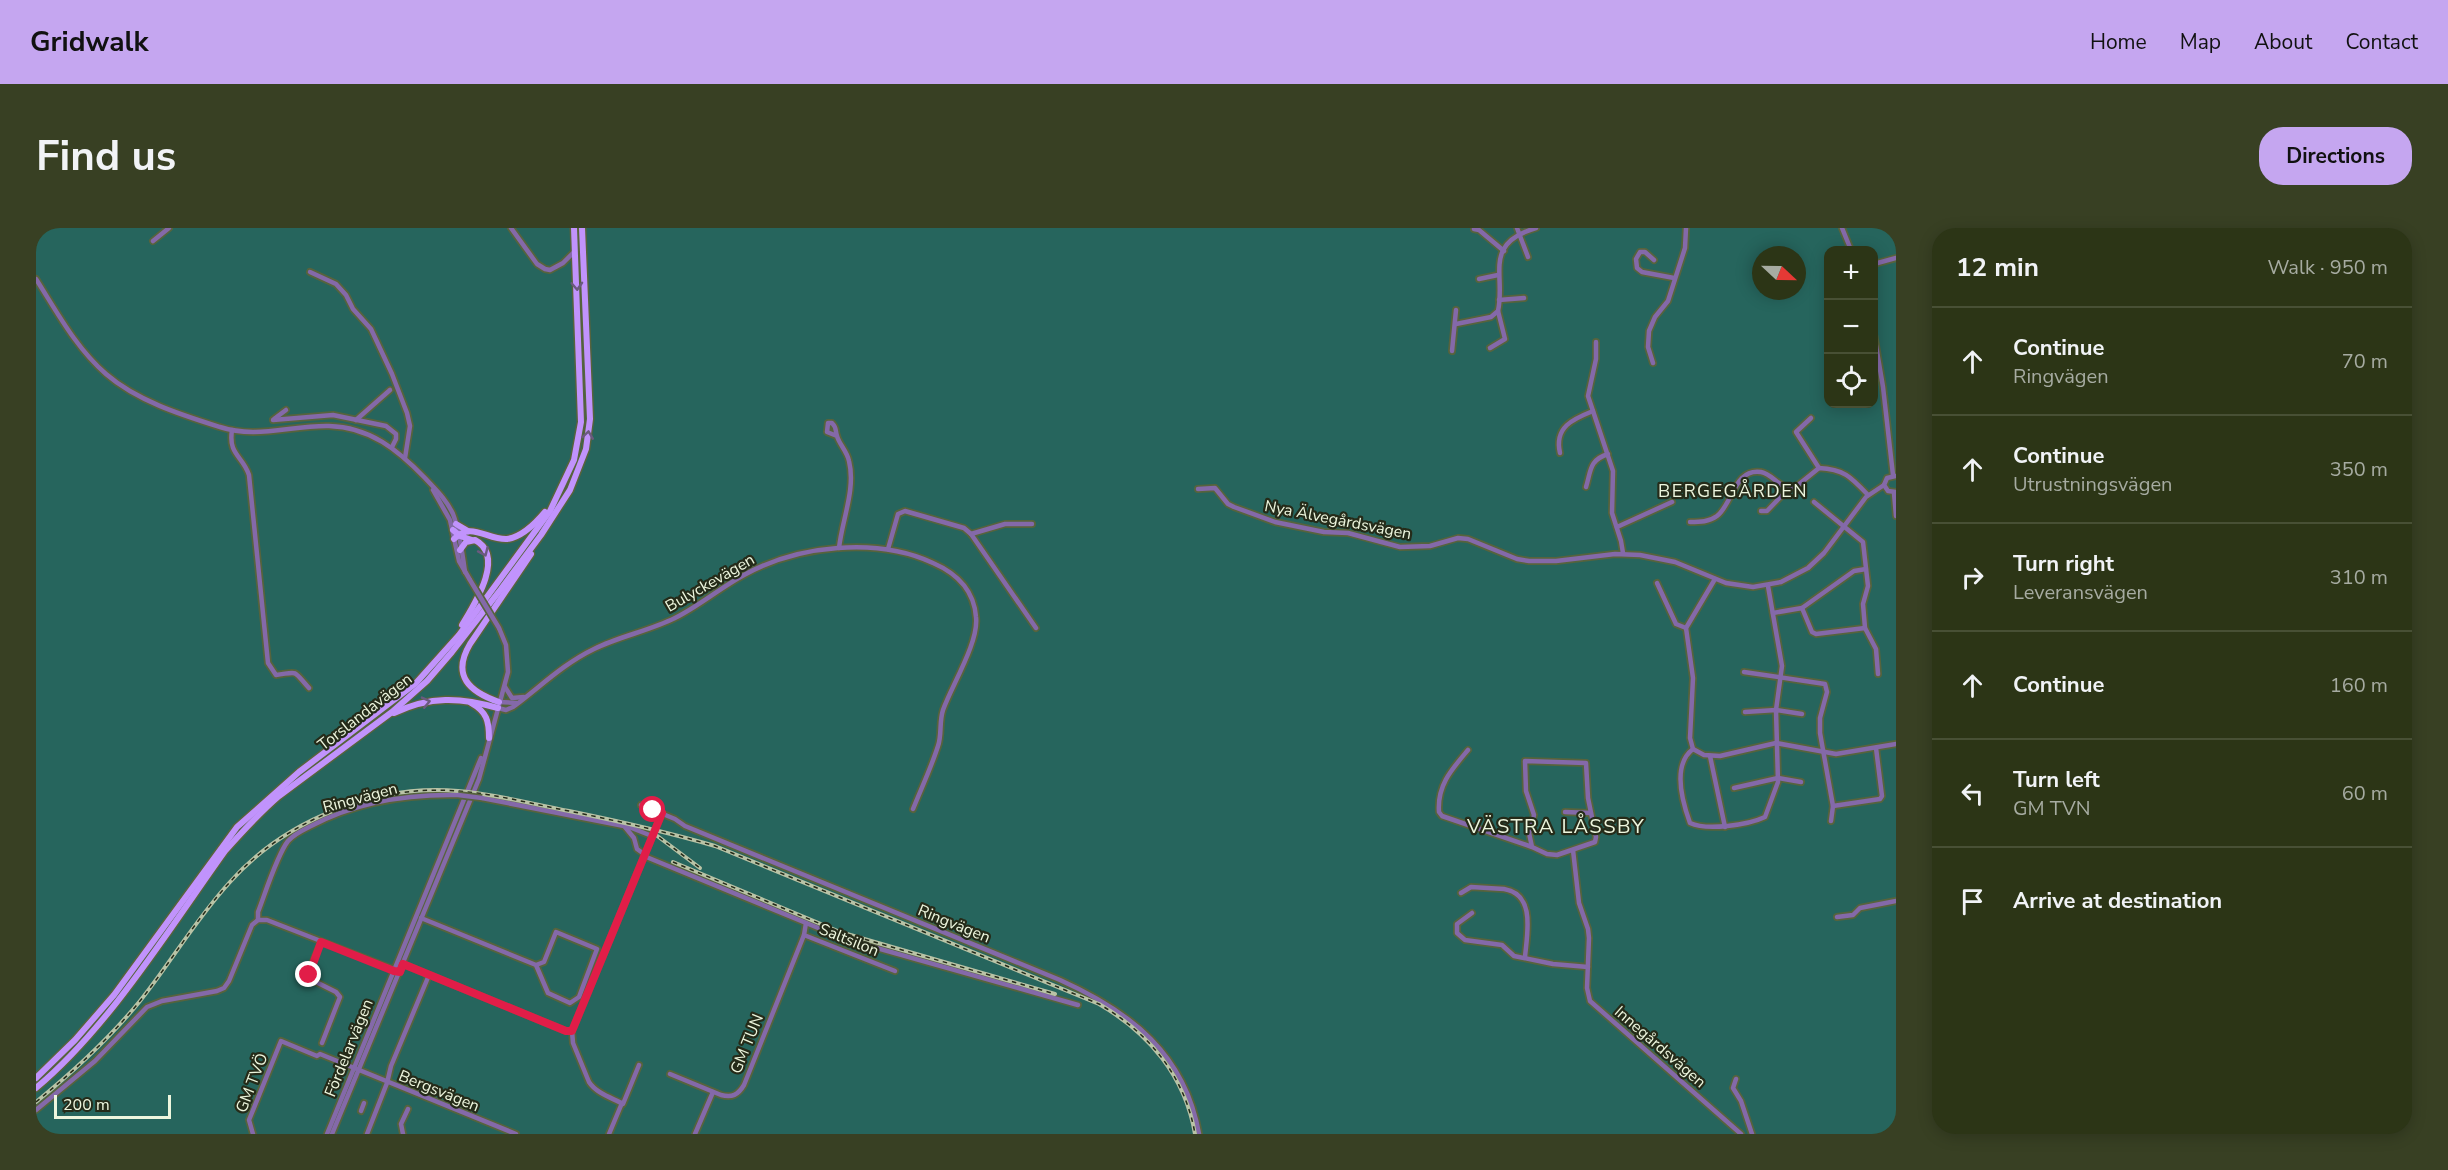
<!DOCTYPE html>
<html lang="en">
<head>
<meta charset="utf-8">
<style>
	:root { --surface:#2c3516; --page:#384023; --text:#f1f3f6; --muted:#a6aba1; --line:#485035; --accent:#c5a6f0 }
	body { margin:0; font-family:"Nunito Sans",sans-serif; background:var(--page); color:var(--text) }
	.controls { position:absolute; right:18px; top:18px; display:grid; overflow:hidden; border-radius:12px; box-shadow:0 3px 15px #0003 }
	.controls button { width:54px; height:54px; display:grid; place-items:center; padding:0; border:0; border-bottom:2px solid var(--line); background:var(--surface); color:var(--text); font:30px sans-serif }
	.compass { position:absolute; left:1716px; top:18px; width:54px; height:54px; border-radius:50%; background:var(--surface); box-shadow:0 3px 15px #0003; rotate:112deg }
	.scale { position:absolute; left:18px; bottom:15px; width:117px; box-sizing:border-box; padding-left:6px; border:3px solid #edf6de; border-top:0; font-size:16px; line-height:21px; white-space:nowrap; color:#edf6de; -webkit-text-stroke:4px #252b19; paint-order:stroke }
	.stop { position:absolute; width:18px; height:18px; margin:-14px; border:4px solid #e11d48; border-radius:50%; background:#fff }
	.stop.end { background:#e11d48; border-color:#fff; box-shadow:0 2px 6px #0008 }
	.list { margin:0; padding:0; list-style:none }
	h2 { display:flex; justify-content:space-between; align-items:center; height:78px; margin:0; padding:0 24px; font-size:26px }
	h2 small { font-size:20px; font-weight:400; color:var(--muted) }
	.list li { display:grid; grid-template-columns:39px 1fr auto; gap:18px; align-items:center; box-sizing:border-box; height:108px; padding:0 24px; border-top:2px solid var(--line) }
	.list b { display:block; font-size:22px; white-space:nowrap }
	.list p { margin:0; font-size:20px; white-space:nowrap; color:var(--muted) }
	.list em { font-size:20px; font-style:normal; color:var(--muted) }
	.icon { flex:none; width:33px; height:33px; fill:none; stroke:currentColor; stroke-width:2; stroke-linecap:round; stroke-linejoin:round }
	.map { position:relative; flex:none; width:1860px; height:906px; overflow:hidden; border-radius:24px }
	header { display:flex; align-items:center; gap:36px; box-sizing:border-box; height:84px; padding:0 30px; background:var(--accent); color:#111 }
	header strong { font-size:28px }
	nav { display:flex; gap:33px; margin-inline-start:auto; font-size:21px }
	.intro { display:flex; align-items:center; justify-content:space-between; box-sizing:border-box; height:144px; padding:0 36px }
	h1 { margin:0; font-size:42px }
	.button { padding:15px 27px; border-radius:24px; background:var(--accent); color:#111; font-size:21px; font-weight:700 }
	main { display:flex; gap:36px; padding:0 36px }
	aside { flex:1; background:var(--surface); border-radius:24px; box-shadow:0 3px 15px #0003 }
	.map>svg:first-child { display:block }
	.water { fill:#26655d; fill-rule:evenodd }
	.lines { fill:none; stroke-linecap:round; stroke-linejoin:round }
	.minor-casing { stroke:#57633d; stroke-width:8 }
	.major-casing { stroke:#57633d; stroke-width:9 }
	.minor { stroke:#8469a9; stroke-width:4.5 }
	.major { stroke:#c193fc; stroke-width:6 }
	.rail-casing { stroke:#b9c3a6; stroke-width:4 }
	.rail { stroke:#252b19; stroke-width:1.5; stroke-dasharray:4.5; stroke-linecap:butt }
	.minor-bridge-casing { stroke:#57633d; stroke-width:8; stroke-linecap:butt }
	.minor-bridge { stroke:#8469a9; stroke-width:4.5 }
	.oneway { stroke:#6b5a7f }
	.route { stroke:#e11d48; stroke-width:8 }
	.labels { text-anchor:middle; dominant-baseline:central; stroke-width:4.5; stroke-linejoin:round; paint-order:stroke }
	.street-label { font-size:16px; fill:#edf6de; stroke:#252b19 }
	.neighbourhood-label { font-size:18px; letter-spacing:1.5px; fill:#edf6de; stroke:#252b19 }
	.quarter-label { font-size:20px; letter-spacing:1.5px; fill:#edf6de; stroke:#252b19 }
</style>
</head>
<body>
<header>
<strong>Gridwalk</strong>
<nav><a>Home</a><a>Map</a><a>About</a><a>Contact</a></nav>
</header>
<div class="intro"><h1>Find us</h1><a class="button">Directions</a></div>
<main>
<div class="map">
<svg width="1860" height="906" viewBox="0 0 1860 906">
	<rect width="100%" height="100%" fill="#3b471e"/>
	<path class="water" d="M0,0H1860V906H0ZM1792,22H1838V176H1792ZM1725,27H1761V63H1725Z"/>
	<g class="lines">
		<defs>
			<g id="minor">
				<polyline points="475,0 501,36 509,41 514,42 527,35 538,24"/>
				<polyline points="1481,0 1492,29"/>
				<polyline points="1806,0 1815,22"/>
				<polyline points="1438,1 1443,2 1468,23"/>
				<polyline points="117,13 133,0"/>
				<polyline points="1618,32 1609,24 1604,24 1600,31 1601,40 1606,44 1638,50"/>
				<polyline points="1838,36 1860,30"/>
				<polyline points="274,44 300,56 310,67 317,81 335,101 356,146 371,185 374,198 369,230"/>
				<path d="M0,51C21,84 40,120 70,146C101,173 146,187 184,199C220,211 256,197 293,198C334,199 362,222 389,250C400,262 410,271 417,286C422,299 427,329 429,344"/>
				<polyline points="1443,51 1462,47"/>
				<polyline points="1463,72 1488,70"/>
				<path d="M1420,96L1455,89L1462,83C1470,47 1446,16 1500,0"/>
				<polyline points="1838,106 1847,159 1857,247"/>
				<polyline points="1560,114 1560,131 1552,168 1577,243 1576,285 1585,313 1587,325"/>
				<polyline points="1454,120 1469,111 1462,83"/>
				<polyline points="1416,123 1420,82"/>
				<polyline points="1617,135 1612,119 1613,103 1619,89 1632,73 1649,20 1650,0"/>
				<polyline points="1775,190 1760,204 1783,240"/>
				<polyline points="238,191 250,182"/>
				<polyline points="237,192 297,187 350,198 360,206 360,211 356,219"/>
				<polyline points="320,192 354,162"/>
				<path d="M196,202C192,227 207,228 213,247L232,435L240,447C263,444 256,441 273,460"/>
				<path d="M801,208L791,204L792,195H796C801,200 799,202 801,208C803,216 811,223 813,233C820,261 806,292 803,320"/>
				<path d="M1524,225C1518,199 1537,191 1557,183"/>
				<polyline points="1860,248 1851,250 1848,257 1852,263 1860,264"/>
				<path d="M1550,259C1555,243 1553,232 1572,226"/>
				<polyline points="1162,261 1179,260 1192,276 1198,279 1239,294 1288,304 1312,305 1364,319 1394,318 1422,310 1432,311 1481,331 1493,333 1520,333 1579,326 1604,327 1639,334 1690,355 1717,359 1745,354 1772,340 1788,325 1830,269 1848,257"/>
				<polyline points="397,262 414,292 423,333 434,352"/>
				<polyline points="1858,265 1860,288"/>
				<polyline points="1778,274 1827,314 1832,358 1827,376 1829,400 1840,421 1842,446"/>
				<polyline points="1725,283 1731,283 1753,260"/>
				<path d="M1654,294C1664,294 1673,294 1681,288C1697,276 1698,240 1725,244C1736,246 1742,258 1753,260L1762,257L1783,240C1808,241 1815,249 1832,267"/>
				<polyline points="1581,299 1636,274"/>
				<polyline points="935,306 969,296 996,296"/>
				<polyline points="852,321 862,286 869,283 928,300 935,306 1000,400"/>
				<polyline points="1679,351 1650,400 1657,450 1654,510 1657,521 1668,527 1684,528 1740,515 1800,526 1860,516"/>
				<polyline points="1621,355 1640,396 1650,400"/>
				<polyline points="1766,380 1818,343 1830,341"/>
				<polyline points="1737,385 1766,380 1776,404 1780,406 1829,400"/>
				<polyline points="1708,444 1789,456 1791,464 1784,490 1784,505 1797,578 1795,593"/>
				<polyline points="469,459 476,470 488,469"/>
				<polyline points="463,474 481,475"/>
				<path d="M462,480L470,482L477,479C504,459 527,436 558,421C584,408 613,403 639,390C663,378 684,360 708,347C762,317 841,309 897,335C920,345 938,362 940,389C943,414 916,457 907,482C903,494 906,507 902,518C895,540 885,561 877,581"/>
				<polyline points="1709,484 1740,482 1766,486"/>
				<path d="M1657,521C1636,537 1646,573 1654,595C1671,603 1712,597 1729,589L1742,554L1740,482L1746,438L1732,358"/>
				<path d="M1432,522C1416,541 1401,557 1403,584L1406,588L1496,619L1493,605L1498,587L1490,563L1489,533L1550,535L1552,570L1560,609L1559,614L1521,627L1511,626L1496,619"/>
				<polyline points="1674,528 1689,599"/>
				<polyline points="1698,560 1742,550 1765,554"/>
				<polyline points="446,570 593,599 616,608"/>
				<path d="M605,577L639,591L649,598L1024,752C1095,784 1149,826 1163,906"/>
				<polyline points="1797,578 1844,571 1846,568 1840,520"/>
				<polyline points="1529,584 1555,585"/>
				<polyline points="589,599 598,610 601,621 608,626"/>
				<polyline points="1537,622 1543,675 1552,701 1553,710 1551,760 1554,773 1705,906"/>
				<polyline points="608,628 809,711 1042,777"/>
				<path d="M1425,665L1435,659L1468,661C1500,666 1491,706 1489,729"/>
				<polyline points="1436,685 1421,696 1421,705 1429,712 1466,717 1478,728 1517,736 1552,739"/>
				<polyline points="1801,689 1817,687 1824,680 1860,673"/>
				<polyline points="385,690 500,737 512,765 534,775 543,769 561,721 520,704 508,734 500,737"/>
				<path d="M222,692V684C229,666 241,627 252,613C258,606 267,602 275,598C320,574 372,566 422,567"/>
				<polyline points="770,695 768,707 859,743"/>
				<polyline points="285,714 273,743 274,751 300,764 304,769 286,815"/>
				<polyline points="367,736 530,803 536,803"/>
				<path d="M603,837L587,876C576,870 560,865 553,854L537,815L536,803L626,585"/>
				<path d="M634,846L685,867C696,870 702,867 708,857L768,707"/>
				<polyline points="1700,851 1697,860 1705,873 1716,906"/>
				<polyline points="0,882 59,833 111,779 126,773 181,763 188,760 193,753 216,697 222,692 231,692 364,744"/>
				<polyline points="325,883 328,875"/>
				<polyline points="217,906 213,892 245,813 281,828 284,826 480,906"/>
				<polyline points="291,906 445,530"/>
				<polyline points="296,906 443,551 472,444 470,417 463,400"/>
				<polyline points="331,906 351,855 355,838 393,747"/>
				<polyline points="367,906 365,896 372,881"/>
				<polyline points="573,906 586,875"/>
				<polyline points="659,906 677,864"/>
			</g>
			<g id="major">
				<polyline points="420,296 432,303"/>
				<polyline points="417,302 424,308 436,312"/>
				<path d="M418,311C435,293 451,312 471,311C486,309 499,296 509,284"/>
				<path d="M424,322L430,314L439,312C470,328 438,377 426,397"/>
				<path d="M463,474C434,464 415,448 434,416L495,326"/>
				<path d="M435,475C451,484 453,493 453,510"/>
				<path d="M358,485C394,468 424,469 462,480"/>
				<polyline points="0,850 39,812 78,767 201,599 263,544 380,455 423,407 514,283 538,232 545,194 538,0"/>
				<path d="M0,860C73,799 133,701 189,623C206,604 223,585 243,568L356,484L391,453L416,424L465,361L505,307L534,262L550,221L554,191L546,0"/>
			</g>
		</defs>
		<use href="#minor" class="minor-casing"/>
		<use href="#major" class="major-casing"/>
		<use href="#minor" class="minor"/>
		<use href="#major" class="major"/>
		<defs>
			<g id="rail">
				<polyline points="616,604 664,640"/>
				<polyline points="637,634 804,704 1019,766"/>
				<path d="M0,874C38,843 73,811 104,773C135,734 160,691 194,654C249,592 339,556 422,563C460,566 496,576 533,583C582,593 631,604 679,618L1063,776C1113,805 1149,848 1159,906"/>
			</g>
		</defs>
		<use href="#rail" class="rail-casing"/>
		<use href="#rail" class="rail"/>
		<defs>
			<g id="minor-bridge">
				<polyline points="434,352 463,400"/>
				<polyline points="422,567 446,570"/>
			</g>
		</defs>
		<use href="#minor-bridge" class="minor-bridge-casing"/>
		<use href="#minor-bridge" class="minor-bridge"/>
	</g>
	<defs><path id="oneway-chevron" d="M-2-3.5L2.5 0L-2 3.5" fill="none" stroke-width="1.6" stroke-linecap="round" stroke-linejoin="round" transform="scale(1.5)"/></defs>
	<g class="oneway">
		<use href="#oneway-chevron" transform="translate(541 58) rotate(87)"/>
		<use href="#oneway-chevron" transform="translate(552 207) rotate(-82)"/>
		<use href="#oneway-chevron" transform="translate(448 324) rotate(66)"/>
		<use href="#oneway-chevron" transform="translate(390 474) rotate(-13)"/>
	</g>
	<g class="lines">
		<polyline class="route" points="273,747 285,714 358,743 364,744 367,736 530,803 536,803 626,585 617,582"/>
	</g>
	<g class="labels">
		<g class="street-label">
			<text transform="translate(1302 292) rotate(11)">Nya Älvegårdsvägen</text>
			<text transform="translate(674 355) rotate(-30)">Bulyckevägen</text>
			<text transform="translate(329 484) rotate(-38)">Torslandavägen</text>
			<text transform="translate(324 570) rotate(-15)">Ringvägen</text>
			<text transform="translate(918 696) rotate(22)">Ringvägen</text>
			<text transform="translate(813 712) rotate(22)">Saltsilon</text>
			<text transform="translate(711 816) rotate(-68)">GM TUN</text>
			<text transform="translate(1624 819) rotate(41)">Innegårdsvägen</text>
			<text transform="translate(313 820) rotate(-68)">Fördelarvägen</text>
			<text transform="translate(216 855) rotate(-69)">GM TVÖ</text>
			<text transform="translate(403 863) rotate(22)">Bergsvägen</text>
		</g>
		<g class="neighbourhood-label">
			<text x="1697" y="263">BERGEGÅRDEN</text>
		</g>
		<g class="quarter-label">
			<text x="1520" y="598">VÄSTRA LÅSSBY</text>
		</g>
	</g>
</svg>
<div class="controls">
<button>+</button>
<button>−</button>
<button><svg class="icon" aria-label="locate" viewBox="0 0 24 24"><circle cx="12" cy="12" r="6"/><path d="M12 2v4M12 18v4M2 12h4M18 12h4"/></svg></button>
</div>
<svg class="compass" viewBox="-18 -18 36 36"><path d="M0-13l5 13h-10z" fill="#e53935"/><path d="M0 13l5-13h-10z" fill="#a6aba1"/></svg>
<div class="scale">200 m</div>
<div class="stop" style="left:617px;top:582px"></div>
<div class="stop end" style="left:273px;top:747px"></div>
</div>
<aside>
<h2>12 min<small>Walk · 950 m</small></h2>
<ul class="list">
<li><svg class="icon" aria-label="ahead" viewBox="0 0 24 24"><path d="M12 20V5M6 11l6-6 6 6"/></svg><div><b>Continue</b><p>Ringvägen</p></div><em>70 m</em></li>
<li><svg class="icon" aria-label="ahead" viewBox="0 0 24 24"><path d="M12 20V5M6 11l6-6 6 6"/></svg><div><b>Continue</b><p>Utrustningsvägen</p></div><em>350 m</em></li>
<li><svg class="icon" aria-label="right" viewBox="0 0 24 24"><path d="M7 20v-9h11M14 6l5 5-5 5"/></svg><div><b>Turn right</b><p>Leveransvägen</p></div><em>310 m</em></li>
<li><svg class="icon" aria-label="ahead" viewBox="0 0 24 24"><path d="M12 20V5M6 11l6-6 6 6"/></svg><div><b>Continue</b></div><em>160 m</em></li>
<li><svg class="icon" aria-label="left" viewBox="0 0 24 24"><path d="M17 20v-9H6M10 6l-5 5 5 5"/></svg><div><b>Turn left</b><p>GM TVN</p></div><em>60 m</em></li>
<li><svg class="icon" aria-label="arrive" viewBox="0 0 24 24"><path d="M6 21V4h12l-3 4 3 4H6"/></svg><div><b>Arrive at destination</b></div></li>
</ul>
</aside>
</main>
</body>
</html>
